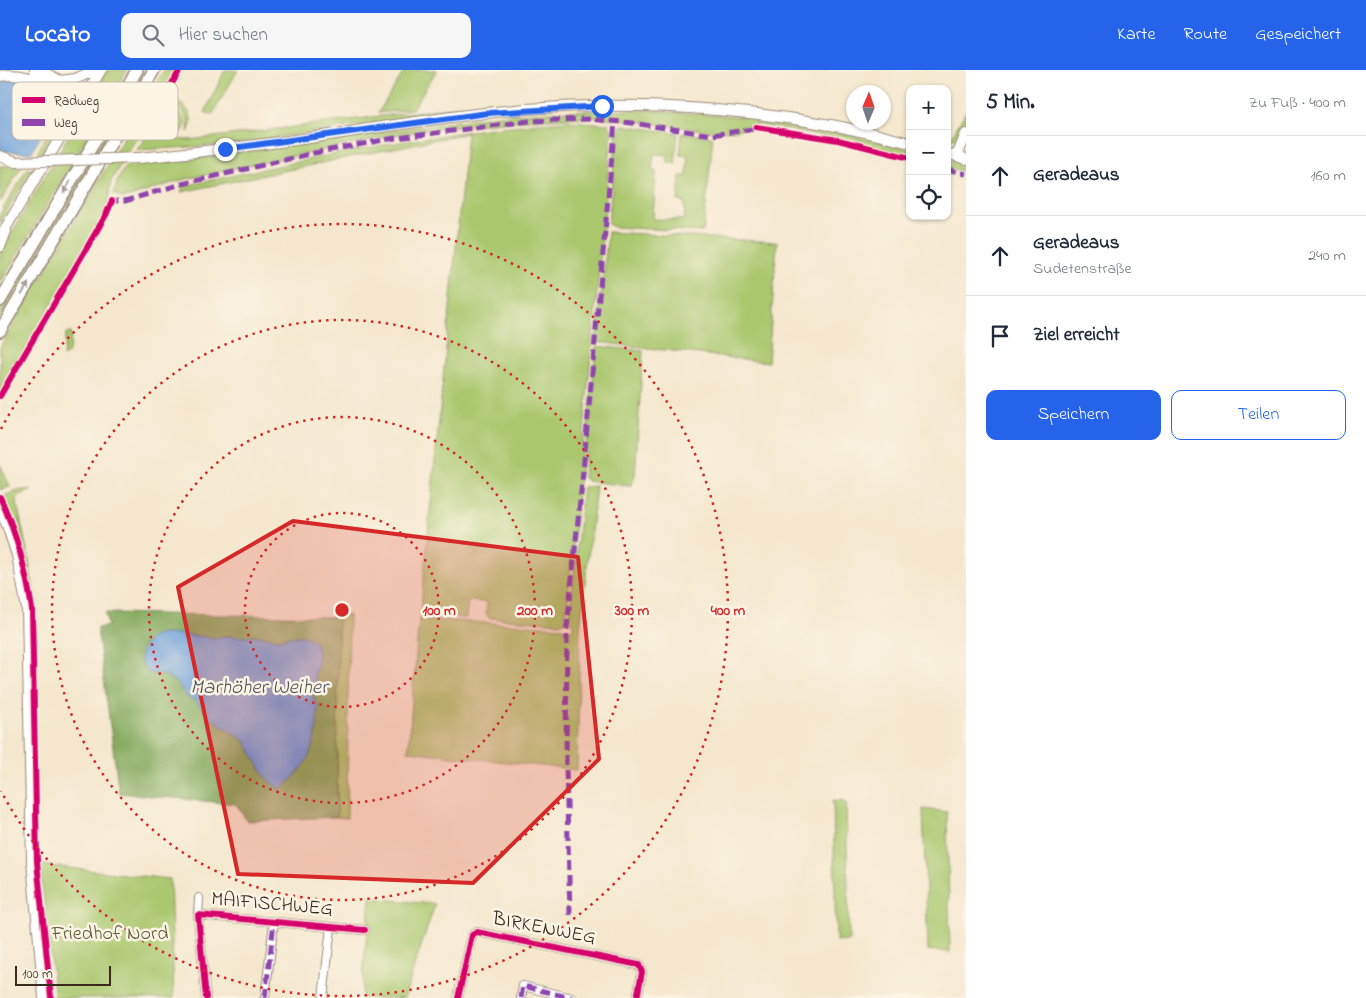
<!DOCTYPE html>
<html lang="de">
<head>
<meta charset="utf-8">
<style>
	:root { --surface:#fff; --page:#f6f6f7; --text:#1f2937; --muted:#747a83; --line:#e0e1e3; --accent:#2563eb }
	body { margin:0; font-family:"Indie Flower",sans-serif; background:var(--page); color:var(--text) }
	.controls { position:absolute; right:15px; top:15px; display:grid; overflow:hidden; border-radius:10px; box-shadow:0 1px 4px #0004 }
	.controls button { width:45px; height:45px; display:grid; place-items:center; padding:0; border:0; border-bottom:1px solid var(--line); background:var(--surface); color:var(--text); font:25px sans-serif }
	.compass { position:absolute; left:846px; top:15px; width:45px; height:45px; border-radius:50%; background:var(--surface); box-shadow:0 1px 4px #0004; rotate:2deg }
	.scale { position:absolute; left:15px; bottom:12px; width:96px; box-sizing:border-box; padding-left:5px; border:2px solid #3b2a1e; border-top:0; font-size:14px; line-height:18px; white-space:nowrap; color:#3b2a1e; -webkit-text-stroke:4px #fcf5e5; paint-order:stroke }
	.stop { position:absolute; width:15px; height:15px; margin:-11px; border:4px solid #2563eb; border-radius:50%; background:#fff }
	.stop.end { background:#2563eb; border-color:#fff; box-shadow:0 1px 5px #0008 }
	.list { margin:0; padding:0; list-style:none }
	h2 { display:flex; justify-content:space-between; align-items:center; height:65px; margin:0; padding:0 20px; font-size:21px }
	h2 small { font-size:16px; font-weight:400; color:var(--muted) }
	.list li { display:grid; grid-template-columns:32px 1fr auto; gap:15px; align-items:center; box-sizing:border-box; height:80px; padding:0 20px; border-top:1px solid var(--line) }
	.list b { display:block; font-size:19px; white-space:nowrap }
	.list p { margin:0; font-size:16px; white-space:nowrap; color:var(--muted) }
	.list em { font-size:16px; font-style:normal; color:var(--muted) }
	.actions { display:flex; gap:10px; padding:15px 20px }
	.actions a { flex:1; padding:11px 0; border:1px solid var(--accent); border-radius:10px; text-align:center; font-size:18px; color:var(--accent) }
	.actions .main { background:var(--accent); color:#fff }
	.icon { flex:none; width:28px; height:28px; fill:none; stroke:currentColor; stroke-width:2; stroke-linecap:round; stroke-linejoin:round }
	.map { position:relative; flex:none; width:966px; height:928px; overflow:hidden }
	header { display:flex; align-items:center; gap:30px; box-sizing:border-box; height:70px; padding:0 25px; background:var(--accent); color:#fff }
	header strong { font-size:24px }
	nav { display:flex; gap:28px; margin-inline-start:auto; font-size:18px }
	.search { width:350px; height:45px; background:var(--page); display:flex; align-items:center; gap:12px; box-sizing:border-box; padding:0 18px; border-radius:10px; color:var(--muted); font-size:19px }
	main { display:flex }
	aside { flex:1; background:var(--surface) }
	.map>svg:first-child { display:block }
	.green { fill:#aac76e; stroke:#727846 }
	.forest { fill:#87ac61; stroke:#616b40; fill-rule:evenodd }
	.water { fill:#6fa1da; stroke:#55667c }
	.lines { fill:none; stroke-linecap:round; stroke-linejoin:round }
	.minor-casing { stroke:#988876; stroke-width:10 }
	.major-casing { stroke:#988876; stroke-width:12 }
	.highway-casing { stroke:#988876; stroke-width:14 }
	.minor { stroke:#fff; stroke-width:8 }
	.major { stroke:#fff; stroke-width:10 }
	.highway { stroke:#fff; stroke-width:11 }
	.major-bridge-casing { stroke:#988876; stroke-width:12; stroke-linecap:butt }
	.major-bridge { stroke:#fff; stroke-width:10 }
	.quiet { stroke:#8e44ad; stroke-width:5; stroke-dasharray:10 5; stroke-linecap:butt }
	.cycleway-casing { stroke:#fcf5e5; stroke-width:9 }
	.cycleway { stroke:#d6006c; stroke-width:6 }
	.oneway { fill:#a79f9a }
	.route { stroke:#2563eb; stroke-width:6 }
	.marked { fill:#d62828; fill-opacity:0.2; stroke:#d62828; stroke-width:4; stroke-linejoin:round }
	.ring { fill:none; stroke:#d62828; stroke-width:2.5; stroke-dasharray:2.5 5 }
	.labels { text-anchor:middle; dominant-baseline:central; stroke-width:5; stroke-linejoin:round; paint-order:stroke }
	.street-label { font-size:20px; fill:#3b2a1e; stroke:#fcf5e5 }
	.park-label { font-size:20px; fill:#5c5936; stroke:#fcf5e5 }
	.water-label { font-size:21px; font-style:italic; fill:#4d5460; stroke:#fcf5e5 }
	.key { fill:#fcf5e5; stroke:#c2b8a9; stroke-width:1 }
	.key-label { font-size:14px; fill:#3b2a1e }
	.centre { fill:#d62828; stroke:#fcf5e5; stroke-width:2.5 }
	.ring-label { font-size:15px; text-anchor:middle; font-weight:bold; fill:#d62828; stroke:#fcf5e5; stroke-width:5; stroke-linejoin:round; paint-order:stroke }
</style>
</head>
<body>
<header>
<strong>Locato</strong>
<div class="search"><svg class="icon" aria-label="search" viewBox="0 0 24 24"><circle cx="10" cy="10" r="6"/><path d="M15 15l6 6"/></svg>Hier suchen</div>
<nav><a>Karte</a><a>Route</a><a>Gespeichert</a></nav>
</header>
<main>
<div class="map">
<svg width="966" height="928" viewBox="0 0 966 928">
	<rect width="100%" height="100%" fill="#fcf5e5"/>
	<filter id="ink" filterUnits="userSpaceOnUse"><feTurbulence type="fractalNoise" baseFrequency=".02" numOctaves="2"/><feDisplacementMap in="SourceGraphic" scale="10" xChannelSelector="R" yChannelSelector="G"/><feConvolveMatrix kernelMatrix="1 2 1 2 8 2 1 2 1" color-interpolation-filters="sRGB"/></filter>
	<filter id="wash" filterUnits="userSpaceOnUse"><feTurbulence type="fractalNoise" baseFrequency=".0096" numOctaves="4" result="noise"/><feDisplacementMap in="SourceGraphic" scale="20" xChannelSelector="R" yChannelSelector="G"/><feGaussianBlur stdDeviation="1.12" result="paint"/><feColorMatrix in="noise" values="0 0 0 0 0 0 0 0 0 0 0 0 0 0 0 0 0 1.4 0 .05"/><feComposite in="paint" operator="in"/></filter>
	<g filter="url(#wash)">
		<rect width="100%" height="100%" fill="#f4e7cd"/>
		<g class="green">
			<polygon points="107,0 127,0 0,214 0,183"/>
			<polygon points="144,0 147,0 0,248 0,243"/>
			<polygon points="164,0 177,0 111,111 108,133 103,148 0,323 0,277"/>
			<polygon points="225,0 238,0 212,45 205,42"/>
			<polygon points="405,0 437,0 412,39 378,43"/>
			<path d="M179,32C190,41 195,48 188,62C190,48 184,40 172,33Z"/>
			<path d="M162,33C167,35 172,37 175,39C184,43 190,59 179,64C175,66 156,66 152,64C149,62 149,61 148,57Z"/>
			<polygon points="461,36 462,40 226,75 137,80 143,70 149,68 190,70"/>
			<polygon points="59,37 56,58 42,84 38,82 52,54 55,42"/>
			<polygon points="644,40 747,47 810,56 910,79 910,86 839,69 760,55 754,55 737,60 710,61 620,49 589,47 524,50 451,57 400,64 241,97 182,110 129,127 122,128 114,124 117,112 125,96 127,96 165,93 500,45 566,41"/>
			<polygon points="966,41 966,52 957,68 950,70"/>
			<path d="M567,51L609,54L612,63L566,550L562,553L489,548L486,543L487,532L468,531L466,548L420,545L467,63L181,122L184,116C310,89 437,60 567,51Z"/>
			<polygon points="622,55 678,63 675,94 668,93 668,85 654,84 652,101 656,101 653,149 684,150 685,132 678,131 680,106 687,106 688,86 680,85 682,63 713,67 703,162 614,157 608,154 617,63"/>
			<polygon points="947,89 966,95 966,102 947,97"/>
			<polygon points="0,96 21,97 1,131 0,130"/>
			<polygon points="27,99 32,99 0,153 0,144"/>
			<polygon points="608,162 777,172 768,292 596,272"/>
			<path d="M66,263H71C70,271 72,283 63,287Z"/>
			<polygon points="596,276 643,281 635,405 631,416 587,411 583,407"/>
			<polygon points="0,394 10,417 0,420"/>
			<polygon points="596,416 580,558 577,700 408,681 419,549 561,557 565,560 573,558 573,555 569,551 583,417"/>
			<polygon points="22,420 32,420 18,426 17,433 29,491 36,537 33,537 22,477 3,428 8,424"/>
			<polygon points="338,545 349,545 347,748 337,747"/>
			<polygon points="833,730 846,731 849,872 836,871"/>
			<polygon points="923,739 947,742 950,882 928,880"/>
			<polygon points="40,795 170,809 174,928 55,928"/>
			<polygon points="370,828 435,834 404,928 361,928"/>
		</g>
		<path class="forest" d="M105,543L338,547L337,747L247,751L236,734L119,723L97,558L108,556ZM163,564H180L214,568L225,566L244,567L254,565L277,569L296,566L318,595C313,605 317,604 315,612C314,622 311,618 314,629L280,719L270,712L261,700L245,671L212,649L196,631L186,626L177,613L165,605L148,602L156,565Z"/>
		<g class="water">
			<path d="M15,8C34,13 45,14 56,31L52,35L40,68L31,83L0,81V10Z"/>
			<path d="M163,564H180L214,568L225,566L244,567L254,565L277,569L296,566H305L314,571L318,579V595L314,603L316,612L312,621L314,629L318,635C318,671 311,697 280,719L270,712L261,700L245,671L212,649L196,631L186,626L177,613L165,605L148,603L140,590C142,576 147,566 163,564Z"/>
		</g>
	</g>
	<g filter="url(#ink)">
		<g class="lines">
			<defs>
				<g id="minor">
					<polyline points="198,845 199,828"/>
					<polyline points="206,928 198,845 365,860"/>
					<polyline points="265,928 274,852"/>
					<polyline points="323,928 331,857"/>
					<polyline points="458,928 472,865 477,862 639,895 642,902 637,928"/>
					<polyline points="521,928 523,916 572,928"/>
				</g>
				<g id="major">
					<path d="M35,0C53,5 70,16 82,28"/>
					<path d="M0,6C29,0 57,21 83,29"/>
					<polyline points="60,11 75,9 96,0"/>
					<path d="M51,16C62,37 63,41 60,65"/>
					<polyline points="947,83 966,89"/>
					<polyline points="0,86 16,92"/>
					<polyline points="957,86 966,64"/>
					<path d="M139,88C196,82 253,76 310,68C382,57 454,45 526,39C651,30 789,40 910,73"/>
					<polyline points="0,167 101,0"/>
					<polyline points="0,177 6,161"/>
					<polyline points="0,440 7,455 17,485 27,539 32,791 44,928"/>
				</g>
				<g id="highway">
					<polyline points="0,231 137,0"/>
					<polyline points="0,261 154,0"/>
				</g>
			</defs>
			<use href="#minor" class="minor-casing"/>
			<use href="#major" class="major-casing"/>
			<use href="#highway" class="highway-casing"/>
			<use href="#minor" class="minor"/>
			<use href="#major" class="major"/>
			<use href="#highway" class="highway"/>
			<defs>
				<polyline id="major-bridge" points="16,92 139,88"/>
			</defs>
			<use href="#major-bridge" class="major-bridge-casing"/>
			<use href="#major-bridge" class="major-bridge"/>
			<g class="quiet">
				<polyline points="947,99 966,104"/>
				<polyline points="110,134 112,131 125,131 178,115 314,83 389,69 529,51 590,49 632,53 712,65 760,58"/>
				<polyline points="570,845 566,697 567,557 582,412 615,52"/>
				<polyline points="265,928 274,852"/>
				<polyline points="521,928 523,916 572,928"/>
			</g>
			<defs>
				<g id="cycleway">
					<polyline points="756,57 838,70 910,88"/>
					<polyline points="143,62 180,0"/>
					<polyline points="0,326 106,145 112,131"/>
					<path d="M0,427C17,464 26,500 32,539L37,792L51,927"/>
					<polyline points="206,928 198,845 365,860"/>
					<polyline points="458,928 472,865 477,862 639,895 642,902 637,928"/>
				</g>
			</defs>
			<use href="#cycleway" class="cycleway-casing"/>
			<use href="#cycleway" class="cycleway"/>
		</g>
		<defs><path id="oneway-solid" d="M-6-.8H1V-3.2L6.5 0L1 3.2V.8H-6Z" transform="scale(1.25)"/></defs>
		<g class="oneway">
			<use href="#oneway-solid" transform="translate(67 117) rotate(120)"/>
			<use href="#oneway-solid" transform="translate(25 219) rotate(-60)"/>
		</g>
	</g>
	<g class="lines" filter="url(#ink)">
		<polyline class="route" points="225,79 488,43 602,36"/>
	</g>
	<path class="marked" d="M293,451L578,487L599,689L473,813L238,804L178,517Z"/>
	<g class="ring">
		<circle cx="342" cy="540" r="97"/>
		<circle cx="342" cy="540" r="193"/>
		<circle cx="342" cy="540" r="290"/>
		<path d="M1 359A386 386 0 1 1 1 721"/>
	</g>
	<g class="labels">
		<g class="street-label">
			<text transform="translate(272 835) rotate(5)">MAIFISCHWEG</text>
			<text transform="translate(544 859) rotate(11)">BIRKENWEG</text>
		</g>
		<g class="park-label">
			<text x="110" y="864">Friedhof Nord</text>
		</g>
		<g class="water-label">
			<text x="259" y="618">Marhöher Weiher</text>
		</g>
	</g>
	<rect x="12" y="12" width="166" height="58" rx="8" class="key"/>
	<rect x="22" y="27" width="23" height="6" fill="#d6006c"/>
	<rect x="22" y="49" width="23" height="7" fill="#8e44ad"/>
	<g class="key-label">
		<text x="54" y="35">Radweg</text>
		<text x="54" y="57">Weg</text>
	</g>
	<circle cx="342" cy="540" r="8" class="centre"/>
	<g class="ring-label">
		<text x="439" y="545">100 m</text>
		<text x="535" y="545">200 m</text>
		<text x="632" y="545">300 m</text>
		<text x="728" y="545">400 m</text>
	</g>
</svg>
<div class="controls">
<button>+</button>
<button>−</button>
<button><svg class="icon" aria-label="locate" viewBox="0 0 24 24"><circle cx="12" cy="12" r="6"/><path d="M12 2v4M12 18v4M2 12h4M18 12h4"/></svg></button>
</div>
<svg class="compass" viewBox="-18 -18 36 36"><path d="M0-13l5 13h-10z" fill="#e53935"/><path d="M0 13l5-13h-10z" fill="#747a83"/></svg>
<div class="scale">100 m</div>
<div class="stop" style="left:602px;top:36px"></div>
<div class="stop end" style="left:225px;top:79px"></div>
</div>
<aside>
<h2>5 Min.<small>Zu Fuß · 400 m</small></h2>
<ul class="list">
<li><svg class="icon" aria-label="ahead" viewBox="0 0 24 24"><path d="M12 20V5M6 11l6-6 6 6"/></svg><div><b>Geradeaus</b></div><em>160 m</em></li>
<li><svg class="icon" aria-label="ahead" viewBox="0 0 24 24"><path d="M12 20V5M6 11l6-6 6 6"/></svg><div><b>Geradeaus</b><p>Sudetenstraße</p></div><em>240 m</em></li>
<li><svg class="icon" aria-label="arrive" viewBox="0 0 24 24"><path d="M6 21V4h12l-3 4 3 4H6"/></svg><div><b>Ziel erreicht</b></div></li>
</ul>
<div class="actions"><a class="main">Speichern</a><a>Teilen</a></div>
</aside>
</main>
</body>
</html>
